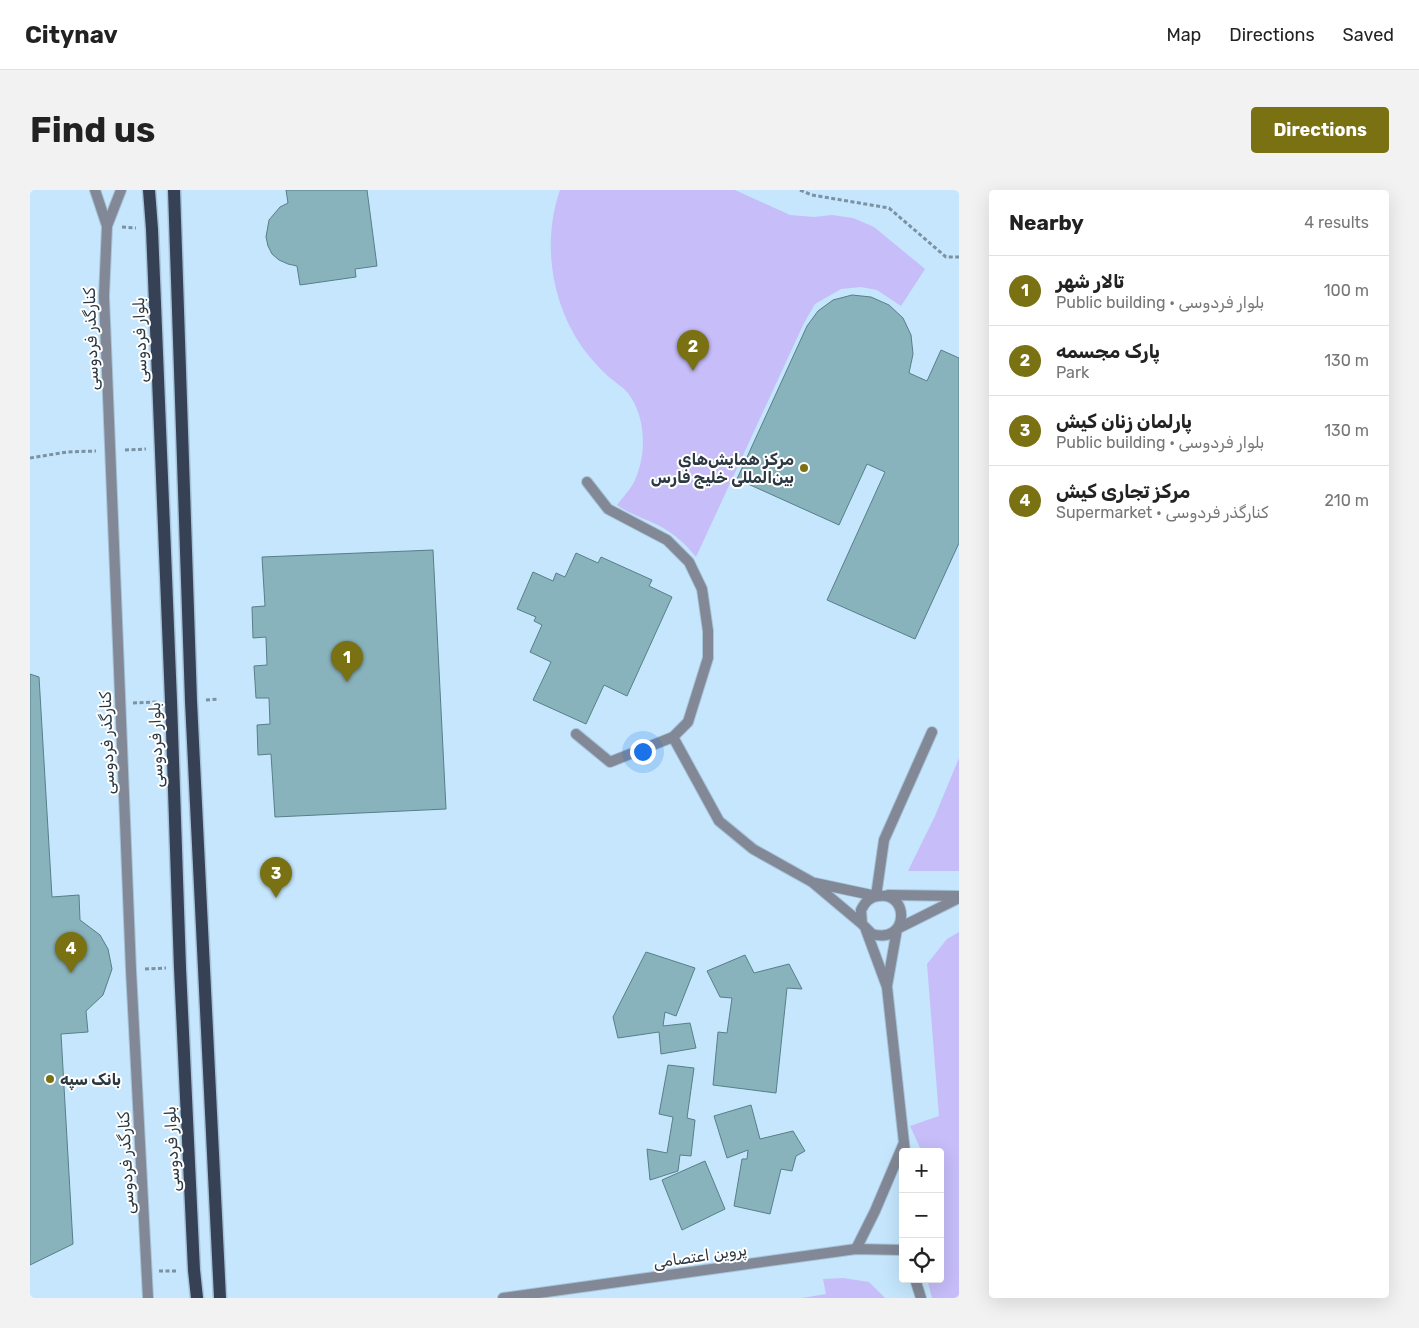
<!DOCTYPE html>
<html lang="en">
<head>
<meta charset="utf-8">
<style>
	:root { --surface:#fff; --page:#f2f2f2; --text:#222; --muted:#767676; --line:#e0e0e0; --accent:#7a7112 }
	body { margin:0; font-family:Rubik,Vazirmatn,sans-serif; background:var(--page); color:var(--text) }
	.controls { position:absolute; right:15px; bottom:15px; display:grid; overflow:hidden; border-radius:5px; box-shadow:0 5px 20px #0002 }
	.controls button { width:45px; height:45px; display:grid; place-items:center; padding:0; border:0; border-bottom:1px solid var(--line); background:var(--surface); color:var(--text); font:25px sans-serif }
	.you { position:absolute; left:612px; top:561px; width:18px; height:18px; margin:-12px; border:4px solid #fff; border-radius:50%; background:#1a73e8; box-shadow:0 0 0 8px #1a73e833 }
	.badge { display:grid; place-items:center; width:32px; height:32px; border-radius:50%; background:var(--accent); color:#fff; font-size:16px; font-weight:700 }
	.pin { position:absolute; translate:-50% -41px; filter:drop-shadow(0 1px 2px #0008) }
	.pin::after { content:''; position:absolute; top:26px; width:18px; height:15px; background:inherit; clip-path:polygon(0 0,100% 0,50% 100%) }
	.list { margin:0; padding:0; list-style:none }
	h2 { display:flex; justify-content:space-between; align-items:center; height:65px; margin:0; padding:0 20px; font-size:21px }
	h2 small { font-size:16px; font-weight:400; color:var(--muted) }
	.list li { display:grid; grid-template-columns:32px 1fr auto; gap:15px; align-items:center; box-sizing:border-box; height:70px; padding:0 20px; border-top:1px solid var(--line) }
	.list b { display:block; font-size:19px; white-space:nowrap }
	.list p { margin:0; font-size:16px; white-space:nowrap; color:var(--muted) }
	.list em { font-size:16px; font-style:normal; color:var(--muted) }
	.icon { flex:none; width:28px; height:28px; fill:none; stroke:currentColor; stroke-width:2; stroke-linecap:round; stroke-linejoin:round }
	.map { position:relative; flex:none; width:929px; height:1108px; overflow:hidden; border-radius:5px }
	header { display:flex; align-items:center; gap:30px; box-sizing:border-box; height:70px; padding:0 25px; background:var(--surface); border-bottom:1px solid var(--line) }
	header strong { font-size:24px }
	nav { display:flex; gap:28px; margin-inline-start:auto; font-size:18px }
	.intro { display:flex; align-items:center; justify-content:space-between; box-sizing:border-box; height:120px; padding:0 30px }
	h1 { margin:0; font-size:35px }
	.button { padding:12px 22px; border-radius:5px; background:var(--accent); color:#fff; font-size:18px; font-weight:700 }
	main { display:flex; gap:30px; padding:0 30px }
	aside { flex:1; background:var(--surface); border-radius:5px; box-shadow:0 5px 20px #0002 }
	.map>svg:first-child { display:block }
	.green { fill:#c6bdf9 }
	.building { fill:#89b3bc; stroke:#577f87 }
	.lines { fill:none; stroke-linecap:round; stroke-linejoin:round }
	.minor-casing { stroke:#a6c3d8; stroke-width:12 }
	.tertiary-casing { stroke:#a6c3d8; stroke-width:12 }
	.primary-casing { stroke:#a6c3d8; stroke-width:15 }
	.path { stroke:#7b92a2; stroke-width:3; stroke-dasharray:4 2.5; stroke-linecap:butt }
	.minor { stroke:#828895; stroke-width:10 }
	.tertiary { stroke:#828895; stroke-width:10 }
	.primary { stroke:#364156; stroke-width:12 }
	.poi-dot { fill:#7a7112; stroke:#fff; stroke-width:2 }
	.labels { text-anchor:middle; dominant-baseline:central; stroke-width:4; stroke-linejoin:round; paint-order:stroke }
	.street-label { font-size:16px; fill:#2c3942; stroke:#fff }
	.poi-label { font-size:16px; font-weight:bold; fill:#2c3942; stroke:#fff; text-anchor:end }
</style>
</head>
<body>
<header>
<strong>Citynav</strong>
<nav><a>Map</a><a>Directions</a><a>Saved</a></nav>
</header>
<div class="intro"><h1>Find us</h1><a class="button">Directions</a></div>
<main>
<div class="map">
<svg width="929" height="1108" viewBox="0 0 929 1108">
	<rect width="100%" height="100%" fill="#c5e6fd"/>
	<g class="green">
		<path d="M530,0H705L760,25L784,27L802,25L823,28L844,37L895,79L871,116L847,100L831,97L811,99L785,114L774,133L666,367C653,351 639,339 619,331C607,326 597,322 587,315C592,308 598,302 603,294C617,267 617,228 598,203C593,197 586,193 580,188C570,179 560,168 552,157C521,112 512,52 530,0Z"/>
		<polygon points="929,568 929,681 878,681 905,626"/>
		<polygon points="929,742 929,1108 902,1108 897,1089 910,1089 910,962 892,962 880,936 909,926 897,774 917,749"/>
		<polygon points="813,1088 839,1092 855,1108 772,1108 796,1104 793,1089"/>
	</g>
	<g class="building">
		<polygon points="256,0 337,0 347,76 325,79 326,87 270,95 267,76 258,74 249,70 242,64 238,56 236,47 239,30 250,17 258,13"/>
		<polygon points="822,105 841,107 859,115 873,128 881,145 883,164 879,183 897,191 911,160 929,168 929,353 885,449 797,410 855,282 837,274 809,335 707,289 777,136 788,121 803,110"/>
		<polygon points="403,360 416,619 245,627 241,564 228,565 227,535 240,534 239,508 226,508 224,476 237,475 236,447 223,448 222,417 235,416 232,367"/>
		<polygon points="546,363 568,373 571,367 622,390 619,396 642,407 597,506 574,495 556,534 503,510 521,472 500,462 512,435 504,431 506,427 487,419 503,382 523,391 526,383 535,387"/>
		<polygon points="0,484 9,487 22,707 49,705 50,730 70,745 78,759 82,779 73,805 56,821 58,842 31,844 43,1054 0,1075"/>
		<polygon points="616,762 665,778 646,826 635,822 633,836 660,833 666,858 631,864 629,842 588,848 583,827"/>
		<polygon points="715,765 724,783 759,774 772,799 757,798 746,903 683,895 688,842 697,843 702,808 690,807 677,781"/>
		<polygon points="638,875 664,878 657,928 665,930 661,966 650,965 648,981 620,990 617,959 637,963 643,927 629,924"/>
		<polygon points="721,915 730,949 763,941 775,961 766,966 762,981 751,979 740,1024 704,1016 712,969 717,969 718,960 697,968 684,926"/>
		<polygon points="675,971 695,1019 652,1040 632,990"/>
	</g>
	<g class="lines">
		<defs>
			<g id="minor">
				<polyline points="546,544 580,572 643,547 658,532 678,468 678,441 672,399 659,372 637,350 578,319 557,292"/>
				<path d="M643,547L689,631L723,659L782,692L832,734L842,744C879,755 880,702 849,706C840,706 835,712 831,720L832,734"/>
				<polyline points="785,693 846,706 854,650 902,542"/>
				<polyline points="858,705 929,706"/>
				<polyline points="836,740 857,797 875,962"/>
				<polyline points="857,796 867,739 929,708"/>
				<polyline points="826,1059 845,1021 873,955"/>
				<polyline points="885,1089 891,1108"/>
				<polyline points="473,1108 826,1059 873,1060"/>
			</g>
			<g id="tertiary">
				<polyline points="65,0 77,36"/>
				<polyline points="91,0 77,36 74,106 101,780 118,1108"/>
			</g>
			<g id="primary">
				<polyline points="119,0 122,39 141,511 150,778 164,1080 167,1108"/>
				<polyline points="144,0 161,511 190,1108"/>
			</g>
		</defs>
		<use href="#minor" class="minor-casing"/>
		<use href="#tertiary" class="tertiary-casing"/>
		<use href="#primary" class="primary-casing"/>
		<g class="path">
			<polyline points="770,0 782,5 859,18 916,67 929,67"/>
			<polyline points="92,37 106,38"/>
			<polyline points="95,260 116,259"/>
			<polyline points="0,268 37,262 66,261"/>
			<polyline points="176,510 189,509"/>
			<polyline points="103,513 127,512"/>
			<polyline points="115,779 136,778"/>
			<polyline points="129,1081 148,1081"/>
		</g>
		<use href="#minor" class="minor"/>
		<use href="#tertiary" class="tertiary"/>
		<use href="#primary" class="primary"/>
	</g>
	<g class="poi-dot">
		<circle cx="774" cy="278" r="5"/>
		<circle cx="20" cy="889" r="5"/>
	</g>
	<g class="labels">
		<g class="street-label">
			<text transform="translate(61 149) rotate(-92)">کنارگذر فردوسی</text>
			<text transform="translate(110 150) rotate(-92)">بلوار فردوسی</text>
			<text transform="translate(77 553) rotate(-92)">کنارگذر فردوسی</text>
			<text transform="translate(126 555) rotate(-92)">بلوار فردوسی</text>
			<text transform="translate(142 959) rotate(-93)">بلوار فردوسی</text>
			<text transform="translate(96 973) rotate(-93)">کنارگذر فردوسی</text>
			<text transform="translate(670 1066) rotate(-8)">پروین اعتصامی</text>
		</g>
		<g class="poi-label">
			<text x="764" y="269">مرکز همایش‌های<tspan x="764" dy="18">بین‌المللی خلیج فارس</tspan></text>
			<text x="30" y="889" text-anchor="start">بانک سپه</text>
		</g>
	</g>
</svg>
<div class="controls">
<button>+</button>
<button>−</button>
<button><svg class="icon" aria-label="locate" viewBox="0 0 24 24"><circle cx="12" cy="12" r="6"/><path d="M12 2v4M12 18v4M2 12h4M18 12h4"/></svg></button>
</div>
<div class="you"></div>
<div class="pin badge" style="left:317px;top:492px">1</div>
<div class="pin badge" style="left:663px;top:181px">2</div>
<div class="pin badge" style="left:246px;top:708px">3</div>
<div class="pin badge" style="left:41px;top:783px">4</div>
</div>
<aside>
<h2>Nearby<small>4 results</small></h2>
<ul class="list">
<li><span class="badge">1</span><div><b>تالار شهر</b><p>Public building · بلوار فردوسی</p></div><em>100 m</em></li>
<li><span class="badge">2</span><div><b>پارک مجسمه</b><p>Park</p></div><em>130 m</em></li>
<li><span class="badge">3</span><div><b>پارلمان زنان کیش</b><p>Public building · بلوار فردوسی</p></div><em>130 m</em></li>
<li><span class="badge">4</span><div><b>مرکز تجاری کیش</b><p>Supermarket · کنارگذر فردوسی</p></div><em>210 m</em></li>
</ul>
</aside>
</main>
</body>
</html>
